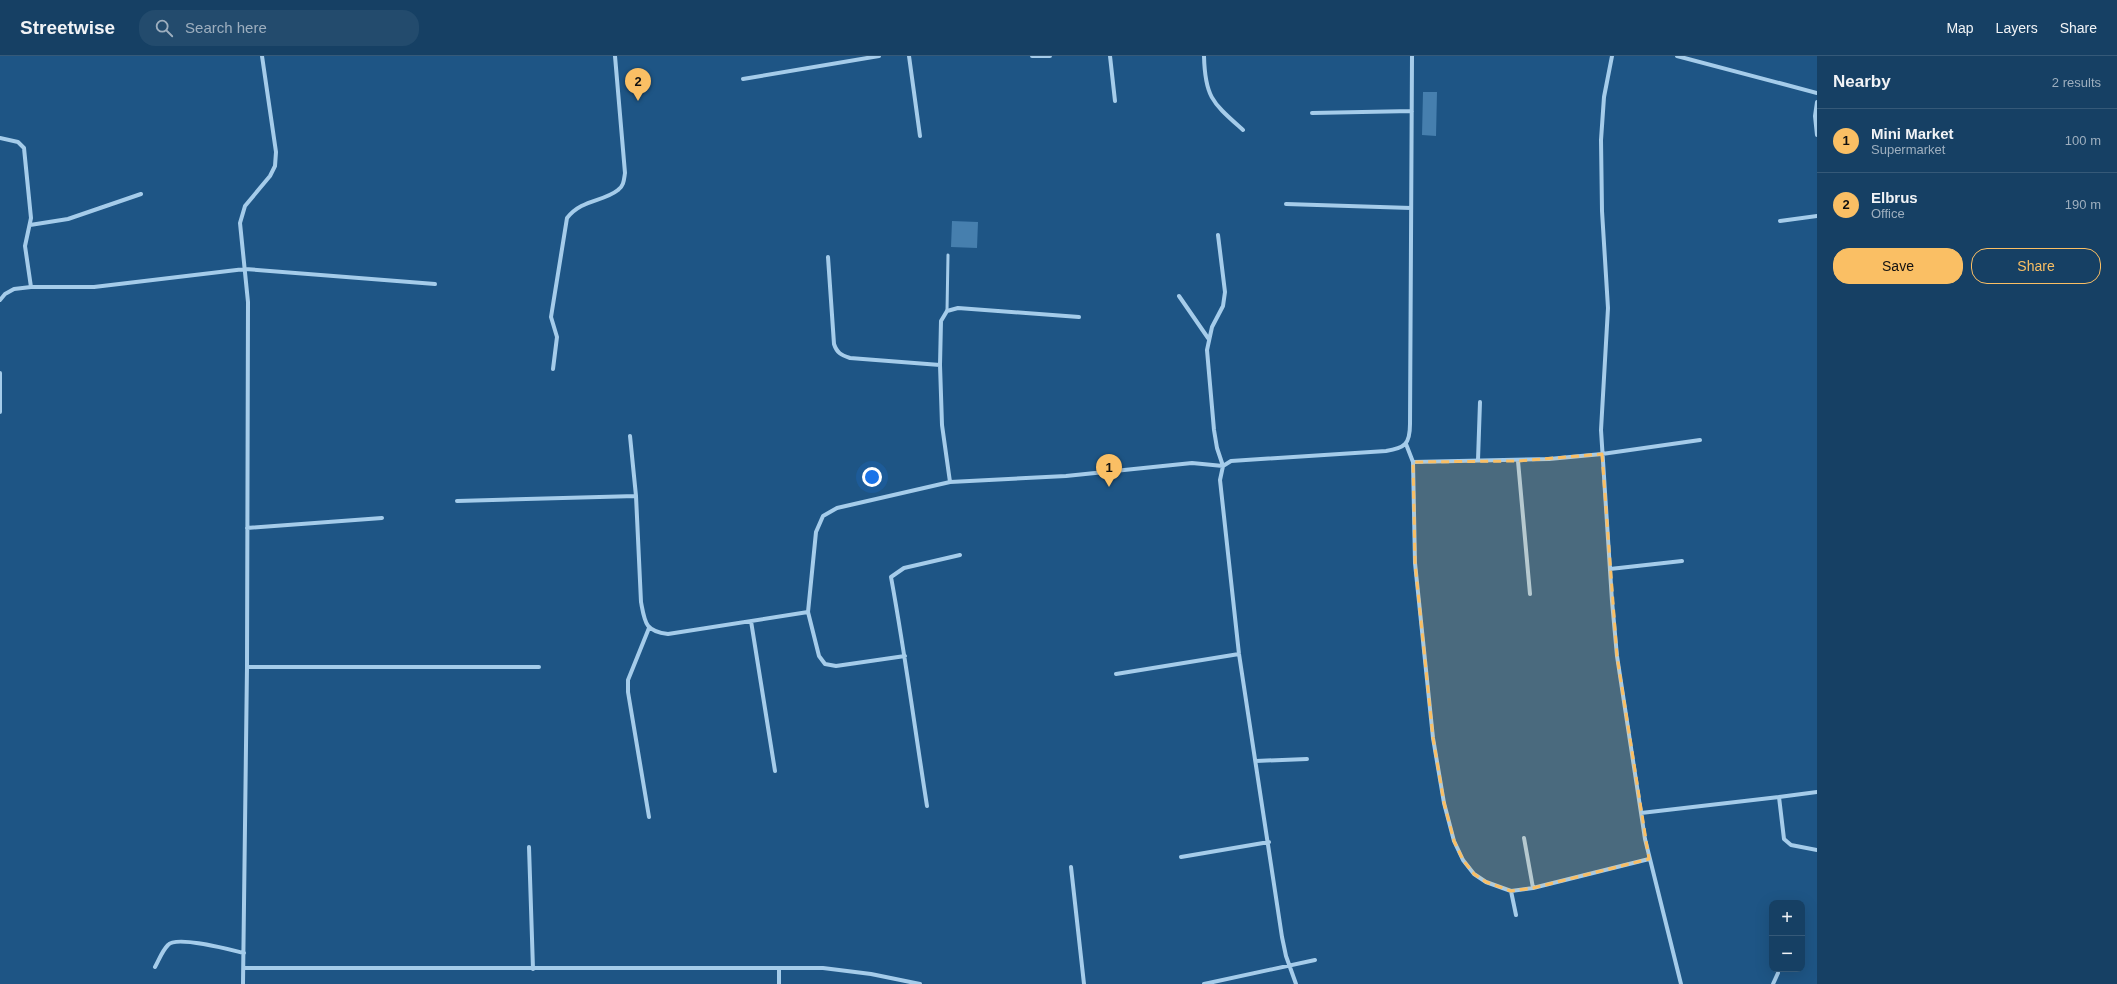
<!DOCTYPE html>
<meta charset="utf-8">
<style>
:root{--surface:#164064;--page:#234b6d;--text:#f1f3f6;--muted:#9eafbf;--line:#355978;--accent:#fabf64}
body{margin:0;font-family:Arial,sans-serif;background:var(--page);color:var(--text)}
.controls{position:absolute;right:12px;bottom:12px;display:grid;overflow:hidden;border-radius:8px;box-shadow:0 4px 16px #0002}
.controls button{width:36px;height:36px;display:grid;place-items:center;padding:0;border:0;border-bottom:1px solid var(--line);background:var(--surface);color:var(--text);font:20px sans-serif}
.you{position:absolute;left:872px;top:421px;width:14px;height:14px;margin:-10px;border:3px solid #fff;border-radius:50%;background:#1a73e8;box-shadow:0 0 0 6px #1a73e833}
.badge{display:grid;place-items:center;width:26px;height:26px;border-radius:50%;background:var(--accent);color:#111;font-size:13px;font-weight:700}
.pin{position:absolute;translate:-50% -33px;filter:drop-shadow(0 1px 2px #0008)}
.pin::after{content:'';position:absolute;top:21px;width:14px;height:12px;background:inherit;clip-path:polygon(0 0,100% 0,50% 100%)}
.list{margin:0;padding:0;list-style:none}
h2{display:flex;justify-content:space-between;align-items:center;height:52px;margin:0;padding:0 16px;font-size:17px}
h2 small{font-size:13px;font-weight:400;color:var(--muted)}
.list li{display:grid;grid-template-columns:26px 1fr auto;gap:12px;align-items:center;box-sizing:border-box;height:64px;padding:0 16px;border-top:1px solid var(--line)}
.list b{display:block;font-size:15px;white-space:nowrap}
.list p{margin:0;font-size:13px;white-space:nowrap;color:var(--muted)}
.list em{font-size:13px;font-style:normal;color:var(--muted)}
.actions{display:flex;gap:8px;padding:12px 16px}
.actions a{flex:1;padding:9px 0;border:1px solid var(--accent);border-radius:16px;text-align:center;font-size:14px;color:var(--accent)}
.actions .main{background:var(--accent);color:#111}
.icon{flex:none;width:22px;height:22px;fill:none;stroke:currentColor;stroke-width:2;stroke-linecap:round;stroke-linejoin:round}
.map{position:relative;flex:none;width:1817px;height:928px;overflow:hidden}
header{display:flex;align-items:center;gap:24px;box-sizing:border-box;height:56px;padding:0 20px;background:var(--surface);border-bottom:1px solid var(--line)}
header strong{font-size:19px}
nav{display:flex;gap:22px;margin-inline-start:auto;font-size:14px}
.search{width:280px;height:36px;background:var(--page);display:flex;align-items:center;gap:10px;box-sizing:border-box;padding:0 14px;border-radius:16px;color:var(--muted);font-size:15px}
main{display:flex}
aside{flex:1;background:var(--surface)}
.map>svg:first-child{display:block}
.building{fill:#467fae}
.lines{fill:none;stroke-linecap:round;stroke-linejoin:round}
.lane{stroke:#a5ccea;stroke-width:3}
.street{stroke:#a5ccea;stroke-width:4}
.marked{fill:#fabf64;fill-opacity:0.2;stroke:#fabf64;stroke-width:3;stroke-dasharray:8 5;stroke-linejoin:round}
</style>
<header>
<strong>Streetwise</strong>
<div class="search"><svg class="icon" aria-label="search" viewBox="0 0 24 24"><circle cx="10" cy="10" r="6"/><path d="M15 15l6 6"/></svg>Search here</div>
<nav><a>Map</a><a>Layers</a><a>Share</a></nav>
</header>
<main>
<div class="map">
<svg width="1817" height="928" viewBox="0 0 1817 928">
<rect width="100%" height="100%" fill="#1e5585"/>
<path class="building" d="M1423,36h14l-1,44 -14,-1z
M952,165l26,1 -1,26 -26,-1z"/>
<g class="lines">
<path class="lane" d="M947,255l1,-56"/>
<path class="street" d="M909,0l11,80
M1032,0h18
M1110,0l5,45
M1204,0c1,42 9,47 39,74
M1612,0l-8,41 -3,43 1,71 6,97 -7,122 11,171 5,55 28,183 36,145
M1677,0l140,37
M743,23l136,-23
M1817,46l-2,14 2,19
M1312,57l100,-2
M0,82l18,4 6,6 7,70 -6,28 6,41
M1286,148l125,4
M1780,165l37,-5
M30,169l38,-6 73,-25
M828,201l6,87c3,9 7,11 16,14l90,7 2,60 8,57
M1179,240l29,42
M0,244l5,-6 9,-5 17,-2h63l151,-18 190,15
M940,309l1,-44 6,-10 11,-3 121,9
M553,313l4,-32 -6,-20 16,-99c15,-19 36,-16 51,-28 6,-4 6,-11 7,-17l-10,-117
M0,317v39
M630,380l6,60 5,106c4,21 4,29 27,32l140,-22 8,-80 7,-16 14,-8 113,-26 116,-6 126,-13 31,3 -6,-18 -3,-18 -7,-80 5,-23 11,-21 2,-14 -7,-57
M1406,388l7,18 2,101 18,175 11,65 10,38 9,19 11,14 12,8 25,9 22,-3 116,-29
M1478,404l2,-58
M1518,405l12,133
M1413,406l136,-3 53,-5 98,-14
M457,445l179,-5
M247,472l135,-10
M1610,513l72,-8
M808,556l11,44 6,8 11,2 69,-10
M751,565l24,150
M247,611h292
M1116,618l123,-20
M1256,705l51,-2
M1779,741l38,-5
M927,750c-12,-76 -22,-153 -36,-229l13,-9 56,-13
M1641,757l138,-16 5,42 7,6 26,5
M649,761l-21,-125v-12l21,-52
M1524,782l9,50
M529,791l4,122
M1181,801l88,-15
M1071,811l13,117
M1511,835l5,24
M155,911c4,-7 7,-16 13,-22 8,-10 63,5 76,8
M244,912h579l48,6 49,10
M243,928l4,-317 1,-365 -8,-79 5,-17 25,-30 5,-10 1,-14 -14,-96
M779,928v-16
M1204,928l111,-24
M1296,928l-10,-28 -4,-19 -43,-283 -19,-174 3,-14 8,-5 155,-10c19,-3 24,-7 24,-27l2,-368
M1773,928l5,-11"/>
</g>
<path class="marked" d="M1602,398l15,202 32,203 -116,29 -22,3 -25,-9 -12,-8 -11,-14 -9,-19 -10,-38 -11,-65 -18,-175 -2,-101 105,-1z"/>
</svg>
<div class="controls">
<button>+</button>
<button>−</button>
</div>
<div class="you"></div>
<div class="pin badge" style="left:1109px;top:431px">1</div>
<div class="pin badge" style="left:638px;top:45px">2</div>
</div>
<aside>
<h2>Nearby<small>2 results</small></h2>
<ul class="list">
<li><span class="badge">1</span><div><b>Mini Market</b><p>Supermarket</p></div><em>100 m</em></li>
<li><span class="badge">2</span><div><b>Elbrus</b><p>Office</p></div><em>190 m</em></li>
</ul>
<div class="actions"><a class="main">Save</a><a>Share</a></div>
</aside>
</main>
